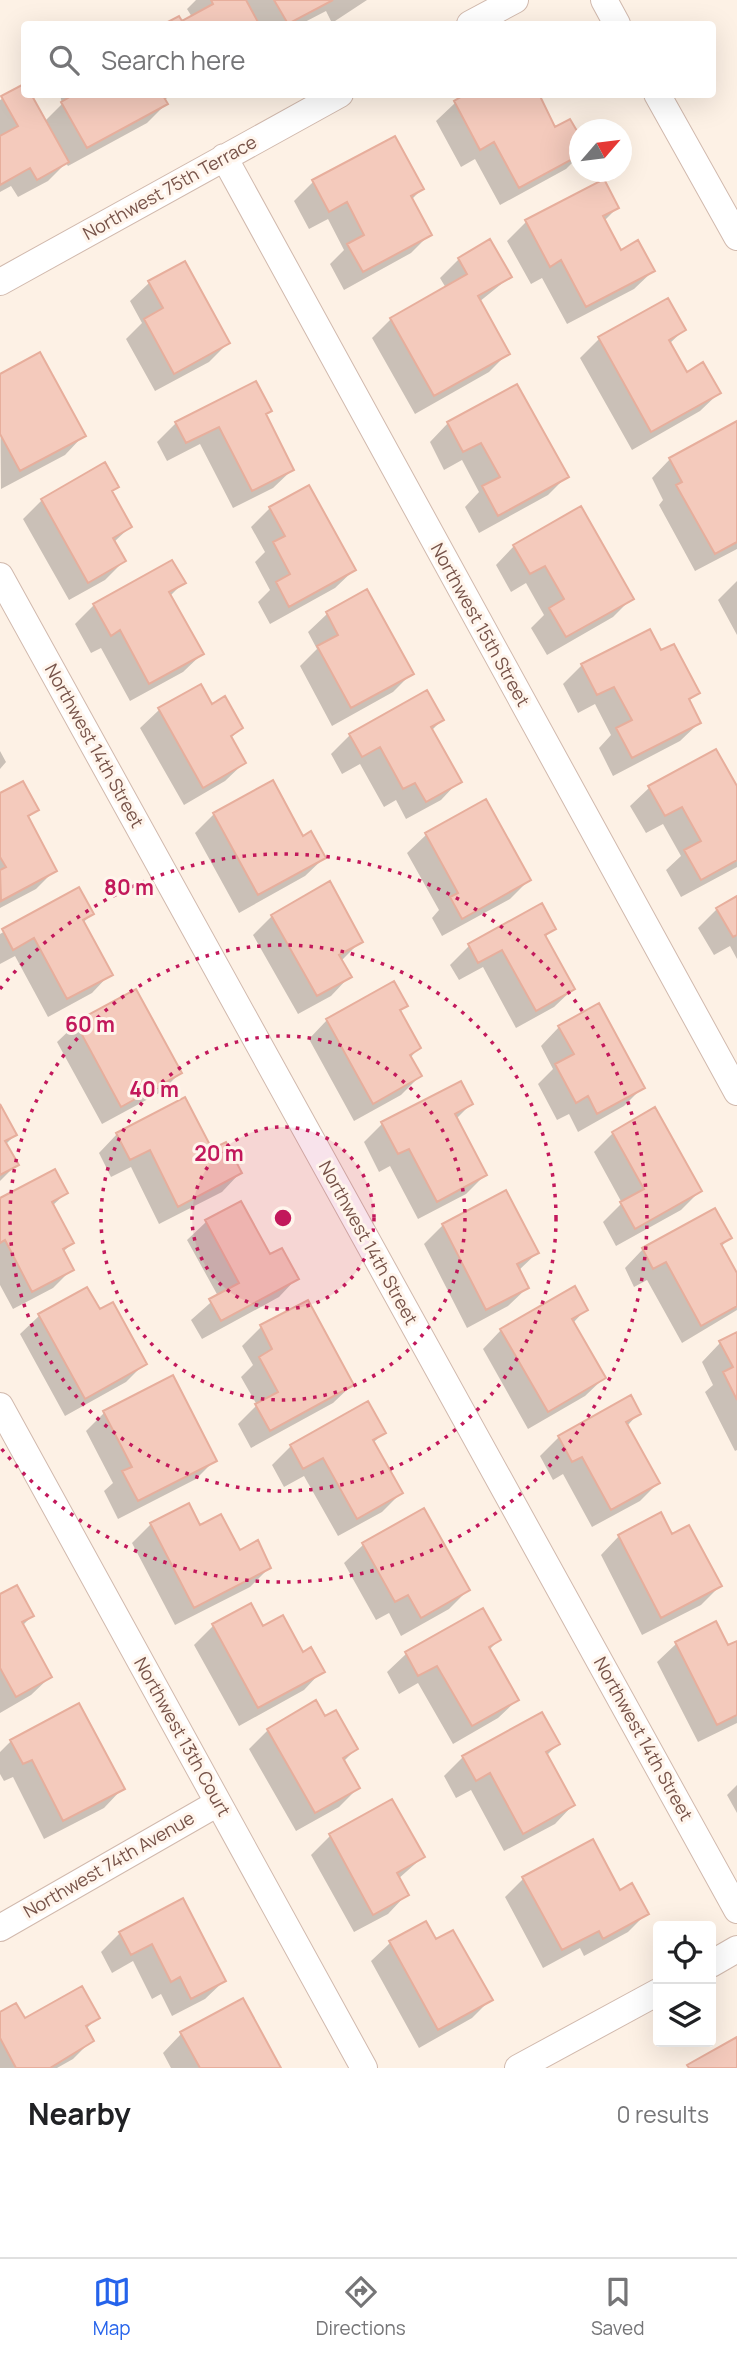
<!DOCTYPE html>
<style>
:root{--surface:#fff;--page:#f2f2f2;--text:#202124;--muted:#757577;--line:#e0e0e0;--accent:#2563eb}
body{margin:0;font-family:Manrope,sans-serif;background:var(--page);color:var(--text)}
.controls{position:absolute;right:21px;bottom:21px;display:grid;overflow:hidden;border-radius:7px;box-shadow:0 7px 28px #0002}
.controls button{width:63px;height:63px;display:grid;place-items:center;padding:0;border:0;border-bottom:2px solid var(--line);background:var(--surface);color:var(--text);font:35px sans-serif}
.compass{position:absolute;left:569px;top:119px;width:63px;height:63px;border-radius:50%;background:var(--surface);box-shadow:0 7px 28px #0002;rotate:62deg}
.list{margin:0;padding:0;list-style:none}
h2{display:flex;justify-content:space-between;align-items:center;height:91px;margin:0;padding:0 28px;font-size:30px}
h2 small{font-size:23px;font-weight:400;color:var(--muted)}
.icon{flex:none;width:38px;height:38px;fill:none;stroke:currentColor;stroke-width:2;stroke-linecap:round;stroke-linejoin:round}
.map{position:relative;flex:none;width:737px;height:2068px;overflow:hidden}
.search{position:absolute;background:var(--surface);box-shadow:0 7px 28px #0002;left:21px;right:21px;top:21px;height:77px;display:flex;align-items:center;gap:18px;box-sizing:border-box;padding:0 24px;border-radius:7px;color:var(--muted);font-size:26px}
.sheet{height:189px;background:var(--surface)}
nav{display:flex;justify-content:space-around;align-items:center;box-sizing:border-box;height:98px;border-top:2px solid var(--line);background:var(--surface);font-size:19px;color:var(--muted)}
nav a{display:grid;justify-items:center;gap:4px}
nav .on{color:var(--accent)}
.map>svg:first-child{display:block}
.shadow{fill:#0003}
.building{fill:#f4cabc;stroke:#e7ae9c;stroke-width:2}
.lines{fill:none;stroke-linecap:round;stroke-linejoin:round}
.minor-casing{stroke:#d1b9ad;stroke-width:28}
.minor{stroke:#fff;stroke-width:26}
.ring{fill:none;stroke:#c2185b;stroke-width:3.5;stroke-dasharray:3.5 7}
.labels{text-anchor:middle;stroke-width:6;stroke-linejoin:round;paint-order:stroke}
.street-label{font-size:18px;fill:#775349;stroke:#fff5ec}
.centre{fill:#c2185b;stroke:#fff5ec;stroke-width:3.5}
.ring-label{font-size:21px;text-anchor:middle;font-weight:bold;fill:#c2185b;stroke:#fff5ec;stroke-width:6;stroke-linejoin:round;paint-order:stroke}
</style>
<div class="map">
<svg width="737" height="2068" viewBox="0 0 737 2068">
<rect width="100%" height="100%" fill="#fdf1e5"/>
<path class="shadow" d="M196,0h171l-35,23 -6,-12 -25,13h-133l10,-5 3,5 11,-7 -5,-8z
M24,86v8l20,28 18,-18 -2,-10h114l-10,6 2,4 -19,19 -79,43 -2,-3 -18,18 -30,16 -7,-11 -11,6v-92z
M470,94h72l-4,5 17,30 25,11v15l-14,14 -66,36 -25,-46 -14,8 -25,-46 19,-18z
M394,138l28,51 -11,11 19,34 -19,19 -67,37 -14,-26 14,-14 -16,-31 -19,10 -15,-28 19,-19z
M617,208l-13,13 16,31 33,19 -19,18 -67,35 -25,-46 -11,6 -24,-43 19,-19z
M459,259l51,18 -31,25 29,51 -19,19 -74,42 -43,-76 19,-19 55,-31 -6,-10z
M149,283l79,60 -19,19 -54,29 -29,-52 16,-16 -12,-22z
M667,301l17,29 -15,14 17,30 33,19 -19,18 -68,39 -52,-92 19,-19z
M0,376l83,60 -18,19 -64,34z
M269,411l-4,5 27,54 -19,18 -40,20 -33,-64 -33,17 -10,-19 19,-19z
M448,423l118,54 -18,18 -69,38 -14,-26 14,-15 -17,-32 -18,10 -14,-28z
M737,424v125l-42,22 -36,-66 4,-5 -11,-22 18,-19z
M117,486l-6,7 19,34 -16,15 10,19 -19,19 -36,20 -46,-81 19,-19z
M270,508l84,62 -19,18 -65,36 -12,-22 12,-12 -15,-28 10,-10 -14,-25z
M514,546l118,52 -19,19 -66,38 -16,-27 13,-13 -18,-32 -15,9 -15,-27z
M172,562l11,21 -13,13 32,58 -19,18 -53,29 -29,-53 -10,5 -16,-29 19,-19z
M737,581v54l-19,-35z
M327,614l85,59 -19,19 -61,34 -32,-60 17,-17 -9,-17z
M649,631l11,21 37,41 -9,9 11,21 -19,18 -67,35 -14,-28 12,-13 -16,-31 -17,9 -15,-29 19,-19z
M201,687l11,19 29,22 -11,11 14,24 -19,18 -41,24 -44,-77 19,-18z
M442,720l-11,11 28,50 -18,19 -35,19 -10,-19 -12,7 -24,-43 -18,10 -11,-20 19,-19z
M0,751l6,11 -6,7z
M649,788l88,2v77l-56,30 -15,-27 15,-14 -18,-32 -17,9 -16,-27z
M0,795l37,14 -10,10 28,51 -19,19 -36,19z
M214,814l88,24 22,20 -19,18 -66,37 -44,-80z
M426,835l103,45 -19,19 -68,37 -10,-18 7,-8 -32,-57z
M78,890l13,24 -8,9 27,51 -18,19 -44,24 -33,-61 -15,8v-30z
M737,898v61l-7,-13 -16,9 -16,-27 19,-19z
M542,906l12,22 -10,10 29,51 -19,18 -38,21 -33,-61 -24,13 -9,-15 19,-19z
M272,916l89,25 -20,20 8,16 -18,19 -33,18 -45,-79z
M135,991l45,82 -19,19 -59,32 -45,-82 19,-18z
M406,1006l-6,6 19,36 -9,10 10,18 -19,19 -47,26 -45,-82 18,-19z
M559,1027l84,60 -19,19 -46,26 -9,-18 -12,6 -19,-36 15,-15 -12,-23z
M471,1104l-15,15 29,56 -19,19 -48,25 -28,-53 -11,6 -15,-30 18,-18z
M0,1107l15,28 -10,10 12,19 -17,17z
M613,1133l87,58 -19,19 -65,36 -13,-24 19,-19 -28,-51z
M117,1134l94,18 29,21 -18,19 -63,32 -28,-57 -20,10 -12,-24z
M506,1192l31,61 -19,18 9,17 -19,18 -41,22 -43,-84 19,-19z
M66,1193l-14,13 20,37 -9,9 9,17 -19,19 -40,21 -13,-24v-85z
M206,1222l63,35 28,21 -18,19 -77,42 -11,-19 27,-24 -31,-56z
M729,1238l-8,9 16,30v33l-55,33 -35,-63 -13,7 -9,-19 18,-19z
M87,1289l12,22 46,52 -19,19 -61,34 -45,-82 19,-18z
M307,1302l45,83 -19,18 -82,45 -13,-24 19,-19 -16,-28 12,-12 -11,-19 19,-19z
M586,1309l-13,14 31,55 -19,18 -57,33 -45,-80 18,-19z
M737,1334v116l-2,1 -30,-59 8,-7 -11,-23 18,-19z
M104,1413l110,48 -18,18 -78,40 -14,-28 9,-8 -27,-52z
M639,1413l-12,13 31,57 -18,18 -48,26 -29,-53 -10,6 -13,-24 19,-19z
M383,1433l-10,10 28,50 -19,19 -44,24 -34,-60 -20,11 -12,-22 19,-19z
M151,1524l48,3 70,41 -19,19 -75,38 -43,-82z
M619,1536h52l49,50 -19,19 -59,30 -41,-80z
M363,1545l105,45 -19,19 -48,27 -12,-23 -13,7 -32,-57z
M0,1596l32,20 -10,10 28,51 -19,18 -31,18z
M213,1626l89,28 20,17 -18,19 -65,36 -45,-81z
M499,1640l-10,10 28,50 -19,18 -45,26 -35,-61 -19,11 -12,-22 19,-18z
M737,1643v80l-39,19 -41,-80 19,-18 52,4z
M325,1719l31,30 -13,13 15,26 -19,19 -43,24 -47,-82 19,-19z
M11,1741l111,48 -18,19 -60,31 -31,-62 -9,4 -4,-7v-22z
M558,1744l-12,12 27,49 -18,19 -51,27 -33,-61 -15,8 -12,-22 19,-19z
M737,1785v28l-10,-18z
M392,1802l31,55 -25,22 8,16 -18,19 -34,18 -43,-77 19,-19z
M523,1879l97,13 26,22 -18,18 -44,24 -4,-8 -37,20 -38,-71z
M182,1901l42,80 -19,18 -33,17 -11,-22 -9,5 -19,-38 -21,12 -11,-21 19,-19z
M425,1923l10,19 56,57 -19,19 -53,30 -48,-87 19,-18z
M0,2014l24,6 73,-2 -11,11 6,11 -19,19 -16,9h-57z
M181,2034l98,34h-108l-8,-15z"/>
<path class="building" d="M211,0h35l13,24h-95l15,-8 3,5 31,-17z
M274,0h59l-45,24z
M24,84v10h7l38,68 -32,18 -7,-12 -30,17v-49l18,-10 -17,-30z
M75,94h87l6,10 -81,44 -26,-46z
M466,94h73l16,33 15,-8 10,17v19l-61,33 -25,-46 -14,8 -26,-49z
M395,136l29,53 -13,7 21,39 -69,37 -16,-28 17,-9 -17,-33 -18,10 -17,-32z
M604,179l15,29 -16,8 18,34 17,-10 17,31 -69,36 -25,-47 -11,7 -25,-47z
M490,239l22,38 -34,19 32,58 -76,42 -44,-78 77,-44 -9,-16z
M185,261l45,82 -56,31 -30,-55 19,-11 -15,-27z
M668,298l18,32 -17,10 18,32 16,-10 18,31 -70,39 -53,-95z
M40,352l46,84 -66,35 -20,-37v-60z
M256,381l16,30 -6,3 28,56 -42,21 -33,-64 -33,16 -11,-21z
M517,384l52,93 -71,39 -16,-30 18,-9 -19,-34 -18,9 -16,-30z
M737,421v121l-22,12 -39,-69 6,-3 -13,-24z
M105,462l14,25 -7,4 20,36 -19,11 13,23 -38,22 -47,-84z
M309,485l47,85 -67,37 -13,-25 14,-8 -17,-32 12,-6 -16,-29z
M581,506l53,93 -68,38 -17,-29 15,-9 -19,-33 -15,8 -17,-29z
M172,560l14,23 -17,9 35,62 -55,30 -29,-54 -9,6 -18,-32z
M367,589l47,85 -63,34 -34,-62 21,-11 -12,-23z
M650,629l11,21 13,-6 26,49 -11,6 12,24 -69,35 -16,-30 16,-8 -18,-33 -17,8 -16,-31z
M201,684l11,20 13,-8 18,32 -12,8 15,27 -43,25 -45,-80z
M427,690l17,30 -13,7 31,55 -36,20 -11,-19 -12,6 -23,-42 -18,10 -13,-23z
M716,749l21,37v74l-36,20 -17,-30 17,-9 -19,-34 -17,9 -17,-30z
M273,780l30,56 8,-5 15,27 -68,37 -45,-82z
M23,781l16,29 -11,6 29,55 -56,30 -1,-31 6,-3 -6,-10v-64z
M486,799l45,81 -69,39 -12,-22 8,-4 -33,-60z
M330,881l33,61 -24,13 13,22 -35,19 -46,-81z
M79,887l15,27 -11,6 30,55 -46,24 -33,-61 -21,12 -11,-21z
M737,896v39l-4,2 -17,-29z
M542,903l14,26 -11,6 30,54 -39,22 -34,-61 -24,13 -10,-19z
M394,981l14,25 -8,4 21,38 -11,7 12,21 -49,28 -47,-85z
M136,989l46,84 -61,34 -46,-85z
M599,1003l46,85 -48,26 -9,-18 -12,7 -21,-39 19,-10 -16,-28z
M461,1081l12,23 -18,10 32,61 -50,27 -28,-53 -11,5 -17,-32z
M185,1097l27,52 14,-7 16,31 -64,34 -28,-57 -20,10 -14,-27z
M0,1104l17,31 -12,6 14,24 -19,10z
M655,1107l47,84 -67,38 -15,-27 24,-13 -32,-57z
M55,1169l13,24 -16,9 22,41 -11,6 11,21 -42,22 -27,-52 -5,3v-45z
M506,1190l33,63 -22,11 12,24 -43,22 -44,-86z
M241,1201l29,53 12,-6 17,31 -78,42 -12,-22 30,-16 -34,-63z
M715,1208l17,30 -11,6 16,29v33l-36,20 -35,-64 -13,7 -11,-21z
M575,1286l13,24 -16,9 34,59 -58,34 -48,-83z
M87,1287l13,22 13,-7 34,62 -62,35 -47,-85z
M308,1300l46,85 -84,46 -15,-27 23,-12 -19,-35 13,-8 -12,-24z
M737,1332v68l-14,-28 10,-5 -14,-26z
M173,1375l44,86 -79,40 -16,-30 10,-4 -29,-56z
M631,1395l10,19 -15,8 34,61 -49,27 -29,-53 -10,5 -14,-26z
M368,1401l18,32 -13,7 30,53 -46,26 -34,-61 -20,11 -13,-24z
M189,1503l11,22 21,-11 19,36 18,-10 13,28 -77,40 -44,-85z
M424,1508l46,82 -49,28 -13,-23 -13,7 -33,-59z
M661,1512l11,22 17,-9 33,61 -61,32 -43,-83z
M17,1585l17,31 -12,6 30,55 -36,20 -16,-29v-74z
M251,1603l12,23 20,-11 20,37 8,-5 14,25 -67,36 -46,-84z
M483,1608l18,32 -12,7 30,53 -47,26 -35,-60 -19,10 -13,-24z
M716,1621l12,24 9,-4v74l-20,10 -42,-83z
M316,1700l9,16 11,-6 22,39 -15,9 17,30 -45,25 -48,-84z
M79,1703l46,86 -62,32 -31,-61 -9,4 -13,-24z
M542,1712l18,32 -14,8 29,53 -52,29 -33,-61 -14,8 -14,-25z
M392,1799l33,58 -28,16 12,22 -36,20 -44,-81z
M593,1839l27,51 12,-7 17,31 -46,25 -4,-8 -37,19 -40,-73z
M183,1898l43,83 -35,18 -11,-22 -9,5 -19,-38 -21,11 -12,-23z
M426,1921l10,18 17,-9 40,70 -55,30 -49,-89z
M82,1986l18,32 -14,8 8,15 -44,27h-34l-16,-30v-26l16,-9 9,15z
M243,1998l38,70h-81l-20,-36z
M737,2037v31h-48l-2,-3z"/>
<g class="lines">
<g class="minor-casing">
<path id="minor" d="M604,0l13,24
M470,24l45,-24
M657,94l80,143
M224,157l513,935
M0,282l340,-188
M0,576l737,1334
M0,1406l364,662
M0,1928l218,-125
M711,1964l26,-15
M518,2068l140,-76"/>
</g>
<use href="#minor" class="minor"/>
</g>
<circle cx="283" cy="1218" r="91" fill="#c2185b" fill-opacity=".12"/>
<g class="ring">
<circle cx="283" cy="1218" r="91"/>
<circle cx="283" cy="1218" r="182"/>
<circle cx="283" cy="1218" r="273"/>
<path d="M0 989A364 364 0 1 1 0 1447"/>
</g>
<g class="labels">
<g class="street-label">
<text transform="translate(170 188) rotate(-29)" y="6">Northwest 75th Terrace</text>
<text transform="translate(480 625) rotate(61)" y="6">Northwest 15th Street</text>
<text transform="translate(94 746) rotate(61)" y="6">Northwest 14th Street</text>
<text transform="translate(368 1243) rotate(61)" y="6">Northwest 14th Street</text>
<text transform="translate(182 1737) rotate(61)" y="6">Northwest 13th Court</text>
<text transform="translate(643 1739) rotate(61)" y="6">Northwest 14th Street</text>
<text transform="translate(109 1865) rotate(-30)" y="6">Northwest 74th Avenue</text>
</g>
</g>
<circle cx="283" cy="1218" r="10" class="centre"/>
<g class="ring-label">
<text x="129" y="895">80 m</text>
<text x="90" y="1032">60 m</text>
<text x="154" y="1097">40 m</text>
<text x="219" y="1161">20 m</text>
</g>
</svg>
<div class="controls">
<button><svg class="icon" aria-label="locate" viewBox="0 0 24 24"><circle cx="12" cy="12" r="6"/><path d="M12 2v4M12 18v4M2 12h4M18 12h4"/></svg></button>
<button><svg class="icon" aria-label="layers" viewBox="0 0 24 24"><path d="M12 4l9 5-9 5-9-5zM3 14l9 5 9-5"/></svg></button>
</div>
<svg class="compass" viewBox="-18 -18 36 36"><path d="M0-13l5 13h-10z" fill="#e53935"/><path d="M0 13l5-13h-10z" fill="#757577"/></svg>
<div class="search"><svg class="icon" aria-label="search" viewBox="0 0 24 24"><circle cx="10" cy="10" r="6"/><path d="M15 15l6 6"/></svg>Search here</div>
</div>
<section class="sheet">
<h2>Nearby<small>0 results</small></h2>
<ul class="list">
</ul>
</section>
<nav>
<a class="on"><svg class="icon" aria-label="map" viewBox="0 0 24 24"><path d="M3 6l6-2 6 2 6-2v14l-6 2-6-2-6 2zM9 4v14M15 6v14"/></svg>Map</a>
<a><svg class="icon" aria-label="directions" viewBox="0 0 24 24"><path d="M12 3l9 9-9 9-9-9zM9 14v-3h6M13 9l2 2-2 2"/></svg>Directions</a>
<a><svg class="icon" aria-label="saved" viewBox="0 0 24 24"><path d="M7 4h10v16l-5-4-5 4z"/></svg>Saved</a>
</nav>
